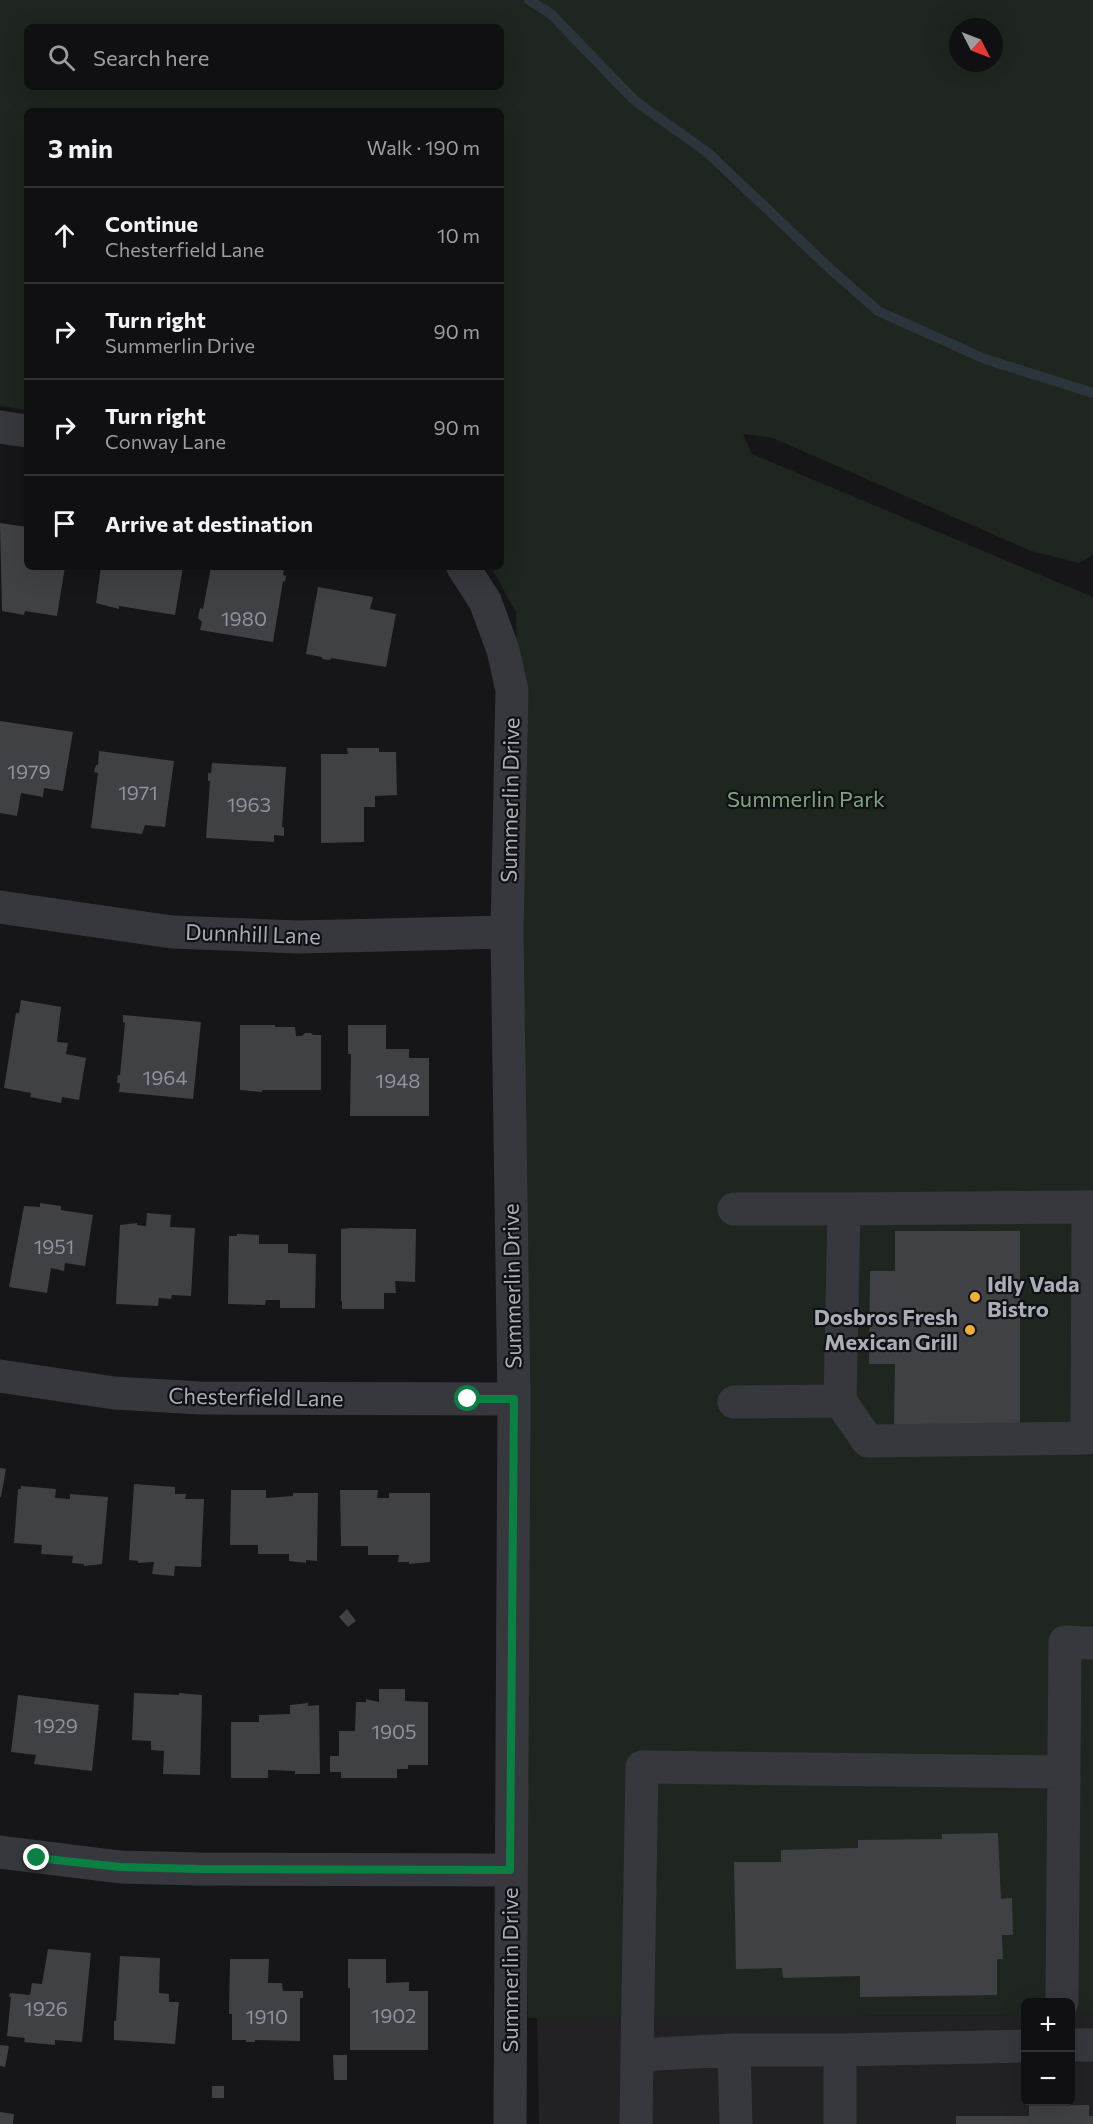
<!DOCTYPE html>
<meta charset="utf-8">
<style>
:root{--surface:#101012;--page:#1e1e20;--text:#f1f3f6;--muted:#9c9d9f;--line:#303032}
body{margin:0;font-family:Commissioner,sans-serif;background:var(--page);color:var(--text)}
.controls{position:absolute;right:18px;bottom:18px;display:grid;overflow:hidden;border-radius:9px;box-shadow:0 6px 24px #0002}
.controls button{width:54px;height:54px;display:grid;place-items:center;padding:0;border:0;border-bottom:2px solid var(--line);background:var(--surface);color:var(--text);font:30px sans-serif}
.compass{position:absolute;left:949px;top:18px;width:54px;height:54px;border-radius:50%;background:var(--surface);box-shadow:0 6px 24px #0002;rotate:132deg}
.stop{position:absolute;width:18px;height:18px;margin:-14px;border:4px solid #0b8043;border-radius:50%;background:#fff}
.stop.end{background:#0b8043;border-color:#fff;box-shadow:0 2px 6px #0008}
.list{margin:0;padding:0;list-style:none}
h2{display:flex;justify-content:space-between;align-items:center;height:78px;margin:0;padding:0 24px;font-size:26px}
h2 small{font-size:20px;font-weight:400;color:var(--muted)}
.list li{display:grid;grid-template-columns:39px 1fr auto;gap:18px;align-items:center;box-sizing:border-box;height:96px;padding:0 24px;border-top:2px solid var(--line)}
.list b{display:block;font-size:22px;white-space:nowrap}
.list p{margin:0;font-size:20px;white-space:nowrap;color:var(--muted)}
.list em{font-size:20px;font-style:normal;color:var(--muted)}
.icon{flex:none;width:33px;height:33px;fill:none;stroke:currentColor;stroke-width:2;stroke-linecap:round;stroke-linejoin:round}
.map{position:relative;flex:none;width:1093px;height:2124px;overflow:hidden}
.search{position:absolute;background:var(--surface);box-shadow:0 6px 24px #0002;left:24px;top:24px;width:480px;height:66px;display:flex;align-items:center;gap:15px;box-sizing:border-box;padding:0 21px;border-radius:9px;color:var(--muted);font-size:22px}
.panel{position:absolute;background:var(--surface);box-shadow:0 6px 24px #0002;left:24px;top:108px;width:480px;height:462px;border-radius:9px}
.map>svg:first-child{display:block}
.built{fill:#222225}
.green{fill:#1e261f;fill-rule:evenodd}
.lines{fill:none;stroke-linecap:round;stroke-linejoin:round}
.stream{stroke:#2c353c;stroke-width:10}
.building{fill:#404145}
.minor{stroke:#37383d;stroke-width:33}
.route{stroke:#0b8043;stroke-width:8}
.poi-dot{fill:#f2b134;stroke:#111113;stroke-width:2}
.labels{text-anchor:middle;stroke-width:4.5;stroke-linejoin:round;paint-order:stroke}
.number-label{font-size:20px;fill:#8e929b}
.park-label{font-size:22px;fill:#7fa381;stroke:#111113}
.street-label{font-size:22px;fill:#a8adb8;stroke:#111113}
.poi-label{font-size:22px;font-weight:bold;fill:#a8adb8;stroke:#111113;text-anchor:start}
</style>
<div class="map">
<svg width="1093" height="2124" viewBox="0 0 1093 2124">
<rect width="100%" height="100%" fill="#161618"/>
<path class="built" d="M1071,2014h22v110h-554l-2,-107 488,-2 1,87h44z"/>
<path class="green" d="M0,0h1093v555l-14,8 -48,-12 -258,-113 -30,-4 9,20 341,143v1417h-22l-1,-12h-44l-1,13 -497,3 -12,-1406 -25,-45h10v-456h-474v299l-27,-4zM27,27h474v60h-474zM958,27h36v36h-36z"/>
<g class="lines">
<path class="stream" d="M529,0l22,14 84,87 72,51 119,113 52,46 107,48 108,34"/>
</g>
<path class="building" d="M0,523l27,4v40h38l-8,49 -32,-5 -1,4 -22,-4z
M101,567h82l-8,48 -56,-9v3l-23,-6z
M211,567h73l-1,8 3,1 -1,6 -2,-1 -10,61 -73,-12 2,-8 -4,-4 2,-10 3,1z
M318,587l55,10 -3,12 26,5 -10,53 -55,-9 -1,2 -8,-1v-2l-16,-3z
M0,721l73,11 -10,59 -19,-3 -1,9 -22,-4 -4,23 -17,-3z
M347,748h32v4h17l1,43 -22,1v11h-11v35l-43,1v-89h27z
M99,751l75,10 -9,66 -20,-2 -3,9 -51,-6 7,-55 -4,-1 2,-7h2z
M212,763l74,4 -4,60h2v9l-10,-1v7l-68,-4 4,-57h-2v-8h3z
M21,1000l40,7 -4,35 11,1 -2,11 20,4 -7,42 -17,-3 -1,6 -31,-6 1,-4 -27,-5 12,-75h3z
M123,1015l78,7 -8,77 -74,-7 1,-9h-3l1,-8h2l5,-52 -2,-1z
M240,1025h35v2h20l1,9h6l3,-3h6l2,2h8v55h-59v2l-22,-2z
M348,1025h38v24h23v9h20v58h-79l1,-62h-3z
M40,1203l21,3v4l32,5 -8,51 -20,-3 -1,8 -13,-3 -4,25 -38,-6 15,-81 16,1z
M147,1213l24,2 -1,12 25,1 -4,68 -19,-1 -1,4 -12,-1 -1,8 -42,-2 4,-79 17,-2v2l9,1z
M352,1228l64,1 -1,53 -20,-1 1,12h-12v16h-42v-8h-1v-72z
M895,1231h125v199h-126l1,-66h-26l1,-93h25z
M237,1234l22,1v9h29v9l28,1 -1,54h-35v-8h-14l-1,5 -37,-1 1,-68h8z
M0,1468l6,1 -5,28h-1z
M134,1484l41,3v7h11l-1,5h19l-3,68 -26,-1 -1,10 -22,-2 2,-12 -16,1v-2l-9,-1z
M21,1486l35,3 -1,9 15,1v-5l38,3 -6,67 -18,2v-2l-12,-1 1,-7 -32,-2 1,-9 -28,-2 4,-54h3z
M231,1490h35v8l27,-2v-3h25l-1,68 -11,-1v3l-17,-2v-7h-31v-9h-28z
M340,1490h38l-1,8h12v-5h41v69l-21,2v-2h-11l1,-7h-31v-9h-27z
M347,1609l9,12 -8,6 -9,-10z
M379,1689h26v12l23,1v63h-20v4h-11v9h-56v-6h-11v-16h9v-25h16l1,-29h10v-3l13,3z
M134,1693l45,2v-2l23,2 -2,80 -37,-1 1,-23 -13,-1v-9l-19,-1z
M18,1695l81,10 -7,66 -58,-7 2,-9 -25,-3z
M308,1703v3l11,-1 1,69h-25v-3l-27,-1v8h-37v-56h28v-7l31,-1v-9z
M998,1833l3,66 11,-1 1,37h-11l1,24h-6v36l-137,2v-21l-77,2 -1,-10 -46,1 -2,-107h47v-12l77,-2v-8l84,-1v-5z
M48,1949l43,4 -9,89 -27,-2v5l-31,-3 1,-4 -18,-2 4,-39h-2l1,-4 20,2 2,-12 10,1z
M120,1956l40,2 -1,35 10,1v8h10l-4,42 -61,-4v-19h2z
M230,1959h39l-1,24h14l1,8h20v7h-3v43l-45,-1v2h-9v-2h-14v-26h-3z
M348,1959h38v24l23,-1v9h19v59h-78v-62h-2z
M0,2045l9,1 -4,21 -5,-1z
M333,2055h14v25h-13z
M212,2086h12v12h-12z
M1089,2105v11h4v8h-137v-8h73v-10z
M0,2112l14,2 -1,10h-13z"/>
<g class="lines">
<path class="minor" d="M0,427l27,4
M463,567l22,34 18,49 9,40 -5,242 7,467 -4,725
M0,907l172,25 125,5 210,-5
M734,1209h110
M0,1376l114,17 86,5 314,1
M840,1401l28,40 219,-3 1,-231
M734,1402l106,-1 4,-192 249,-2
M0,1852l120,15 78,2 312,1
M1062,2002l3,-360 28,1
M1070,2045h23
M734,2050l2,74
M637,2055l5,-288 422,5
M636,2124l1,-69 97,-5h106
M840,2124v-74l186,-4"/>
</g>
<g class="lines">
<path class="route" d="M37,1858l83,9 78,2 312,1 4,-471h-46"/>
</g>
<g class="poi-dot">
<circle cx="975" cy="1297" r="6"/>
<circle cx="970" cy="1330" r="6"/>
</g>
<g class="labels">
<g class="number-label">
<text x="244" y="626">1980</text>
<text x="29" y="779">1979</text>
<text x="138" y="800">1971</text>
<text x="249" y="812">1963</text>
<text x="165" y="1085">1964</text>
<text x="398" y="1088">1948</text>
<text x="54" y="1254">1951</text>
<text x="56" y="1733">1929</text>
<text x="394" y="1739">1905</text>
<text x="46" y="2016">1926</text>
<text x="394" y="2023">1902</text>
<text x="267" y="2024">1910</text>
</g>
<g class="park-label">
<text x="806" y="807">Summerlin Park</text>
</g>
<g class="street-label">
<text transform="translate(510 800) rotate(-89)" y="8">Summerlin Drive</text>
<text transform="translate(253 934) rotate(2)" y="8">Dunnhill Lane</text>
<text transform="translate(512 1286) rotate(-91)" y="8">Summerlin Drive</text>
<text transform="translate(256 1397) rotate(1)" y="8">Chesterfield Lane</text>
<text transform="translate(510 1970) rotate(-90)" y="8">Summerlin Drive</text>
</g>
<g class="poi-label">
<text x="987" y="1292">Idly Vada<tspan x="987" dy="25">Bistro</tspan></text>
<text x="958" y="1325" text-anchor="end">Dosbros Fresh<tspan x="958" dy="25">Mexican Grill</tspan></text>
</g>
</g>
</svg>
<div class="controls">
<button>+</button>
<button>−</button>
</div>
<svg class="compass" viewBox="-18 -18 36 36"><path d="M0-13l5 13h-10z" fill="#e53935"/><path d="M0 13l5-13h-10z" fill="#9c9d9f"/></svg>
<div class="stop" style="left:468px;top:1399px"></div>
<div class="stop end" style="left:37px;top:1858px"></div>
<div class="search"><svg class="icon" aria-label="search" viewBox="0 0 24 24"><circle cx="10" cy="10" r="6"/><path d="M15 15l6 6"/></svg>Search here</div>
<section class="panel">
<h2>3 min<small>Walk · 190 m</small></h2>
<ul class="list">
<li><svg class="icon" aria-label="ahead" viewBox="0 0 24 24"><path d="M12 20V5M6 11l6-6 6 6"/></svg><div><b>Continue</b><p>Chesterfield Lane</p></div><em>10 m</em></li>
<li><svg class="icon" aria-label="right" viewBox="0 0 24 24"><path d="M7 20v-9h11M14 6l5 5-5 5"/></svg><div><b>Turn right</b><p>Summerlin Drive</p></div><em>90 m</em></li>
<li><svg class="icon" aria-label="right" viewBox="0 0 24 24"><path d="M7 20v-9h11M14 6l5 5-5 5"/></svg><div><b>Turn right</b><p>Conway Lane</p></div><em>90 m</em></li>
<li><svg class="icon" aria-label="arrive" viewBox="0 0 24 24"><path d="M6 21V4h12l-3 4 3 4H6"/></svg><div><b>Arrive at destination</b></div></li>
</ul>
</section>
</div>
